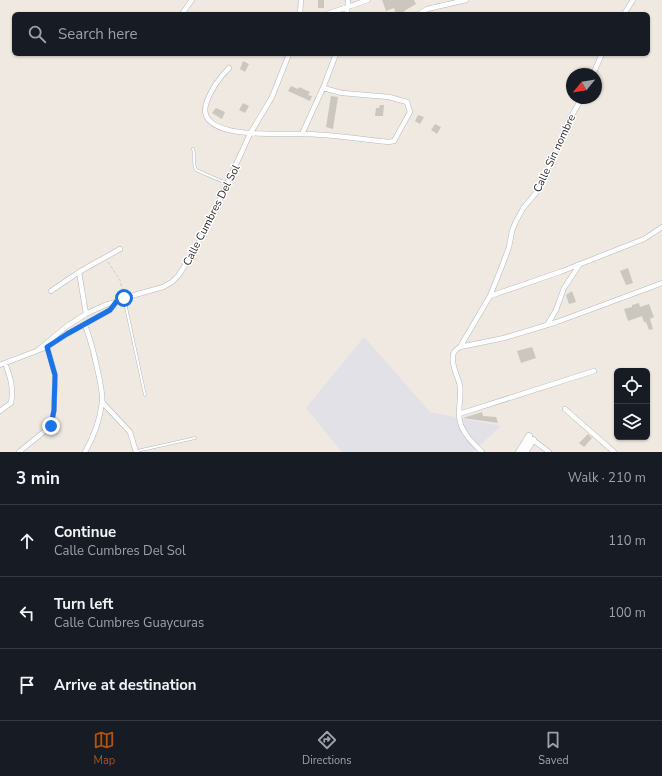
<!DOCTYPE html>
<meta charset="utf-8">
<style>
:root{--surface:#171b24;--page:#242831;--text:#f1f3f6;--muted:#9ea1a6;--line:#363941;--accent:#b45309}
body{margin:0;font-family:"Nunito Sans",sans-serif;background:var(--page);color:var(--text)}
.controls{position:absolute;right:12px;bottom:12px;display:grid;overflow:hidden;border-radius:6px;box-shadow:0 1px 3px #0004}
.controls button{width:36px;height:36px;display:grid;place-items:center;padding:0;border:0;border-bottom:1px solid var(--line);background:var(--surface);color:var(--text);font:20px sans-serif}
.compass{position:absolute;left:566px;top:68px;width:36px;height:36px;border-radius:50%;background:var(--surface);box-shadow:0 1px 3px #0004;rotate:240deg}
.stop{position:absolute;width:12px;height:12px;margin:-9px;border:3px solid #1a73e8;border-radius:50%;background:#fff}
.stop.end{background:#1a73e8;border-color:#fff;box-shadow:0 1px 4px #0008}
.list{margin:0;padding:0;list-style:none}
h2{display:flex;justify-content:space-between;align-items:center;height:52px;margin:0;padding:0 16px;font-size:17px}
h2 small{font-size:13px;font-weight:400;color:var(--muted)}
.list li{display:grid;grid-template-columns:26px 1fr auto;gap:12px;align-items:center;box-sizing:border-box;height:72px;padding:0 16px;border-top:1px solid var(--line)}
.list b{display:block;font-size:15px;white-space:nowrap}
.list p{margin:0;font-size:13px;white-space:nowrap;color:var(--muted)}
.list em{font-size:13px;font-style:normal;color:var(--muted)}
.icon{flex:none;width:22px;height:22px;fill:none;stroke:currentColor;stroke-width:2;stroke-linecap:round;stroke-linejoin:round}
.map{position:relative;flex:none;width:662px;height:452px;overflow:hidden}
.search{position:absolute;background:var(--surface);box-shadow:0 1px 3px #0004;left:12px;right:12px;top:12px;height:44px;display:flex;align-items:center;gap:10px;box-sizing:border-box;padding:0 14px;border-radius:6px;color:var(--muted);font-size:15px}
.sheet{height:268px;background:var(--surface)}
nav{display:flex;justify-content:space-around;align-items:center;box-sizing:border-box;height:56px;border-top:1px solid var(--line);background:var(--surface);font-size:11px;color:var(--muted)}
nav a{display:grid;justify-items:center;gap:2px}
nav .on{color:var(--accent)}
.map>svg:first-child{display:block}
.industrial{fill:#e3e1e8}
.building{fill:#cbc7bf}
.lines{fill:none;stroke-linecap:round;stroke-linejoin:round}
.lane-casing{stroke:#b4b7c1;stroke-width:3}
.street-casing{stroke:#b4b7c1;stroke-width:5.5}
.secondary-casing{stroke:#b4b7c1;stroke-width:7}
.path{stroke:#c9c9c9;stroke-width:1;stroke-dasharray:3 2;stroke-linecap:butt}
.lane{stroke:#fff;stroke-width:2}
.street{stroke:#fff;stroke-width:4.5}
.secondary{stroke:#fff;stroke-width:6}
.route{stroke:#1a73e8;stroke-width:5}
.labels{text-anchor:middle;stroke-width:3;stroke-linejoin:round;paint-order:stroke}
.street-label{font-size:11px;fill:#2e2e2e;stroke:#fff}
</style>
<div class="map">
<svg width="662" height="452" viewBox="0 0 662 452">
<rect width="100%" height="100%" fill="#efe9e1"/>
<path class="industrial" d="M364,337l66,75 71,14 -23,21 -4,5h-132l-36,-44z"/>
<path class="building" d="M318,0h6v8h-6z
M382,0h32l2,4 -12,7 1,2 -9,1 -2,-6 -8,3z
M243,61l6,3 -4,8 -5,-3z
M291,86l7,3 1,-2 11,5 -2,3 4,1 -2,5 -22,-10z
M331,96l7,1 -5,32 -7,-2z
M243,103l6,3 -4,7 -6,-3z
M380,105h4l-1,11h-8l1,-8h3z
M216,108l9,4 -3,7 -10,-6z
M418,115l6,2 -4,7 -5,-3z
M435,124l6,3 -4,7 -6,-4z
M628,268l5,15 -7,2 -6,-14z
M572,291l4,11 -7,2 -3,-9z
M639,303l1,4 9,-3 5,13 -4,2 3,10 -4,1 -3,-8h-2l-2,-6 -14,5 -4,-12 8,-2v-2z
M532,347l4,11 -15,5 -4,-12z
M482,412l1,4 13,1 2,6 -35,-5z
M588,434l4,4 -8,9 -5,-4z"/>
<g class="lines">
<g class="lane-casing">
<path id="lane" d="M193,149c3,7 -1,14 3,21l30,13
M124,298l21,97
M137,451l58,-13"/>
</g>
<g class="street-casing">
<path id="street" d="M182,14l10,-14
M300,14l1,-14
M327,14l41,-14
M347,14l1,-14
M419,14l8,-5 39,-9
M624,14l9,-14
M229,68c-10,10 -17,20 -22,33 -16,40 73,32 94,33 29,0 59,5 88,8l5,-1 16,-29 -3,-10 -18,-5 -47,-4 -19,-5
M593,74l9,-20
M302,134l21,-46 13,-34
M79,272l7,42
M51,291l28,-19 41,-23
M490,296l70,-24 84,-33 18,-12
M84,324c6,10 20,68 18,79 -2,16 -9,35 -17,49
M547,325l9,-15 8,-22 16,-24
M460,347l30,-51 12,-30 7,-19 3,-16 4,-10 8,-14 12,-14 6,-9 12,-30 15,-34 13,-22
M38,350l29,-24 19,-12 19,-9 11,-3 8,-4 39,-11 9,-5 6,-6 8,-12 22,-39 42,-91 22,-37 17,-43
M0,365l47,-18 20,-13 43,-24 6,-8
M102,402l28,30 6,20
M565,409l49,43
M0,411l11,-8c3,-15 -1,-27 -6,-40
M459,414l135,-43
M533,440l16,12
M19,452l32,-26 3,-16 1,-35 -8,-29
M482,452c-8,-8 -17,-16 -21,-27 -5,-12 1,-26 -1,-39 -2,-10 -9,-21 -7,-30 0,-5 4,-7 7,-9l44,-9 53,-16 105,-39"/>
</g>
<g class="secondary-casing">
<path id="secondary" d="M519,452l10,-16
M525,452l8,-12"/>
</g>
<path class="path" d="M108,262l12,18 3,13"/>
<use href="#lane" class="lane"/>
<use href="#street" class="street"/>
<use href="#secondary" class="secondary"/>
</g>
<g class="lines">
<path class="route" d="M51,426l3,-16 1,-35 -8,-28 20,-13 43,-24 6,-8 8,-4"/>
</g>
<g class="labels">
<g class="street-label">
<text transform="translate(554 153) rotate(-65)" y="4">Calle Sin nombre</text>
<text transform="translate(211 215) rotate(-63)" y="4">Calle Cumbres Del Sol</text>
</g>
</g>
</svg>
<div class="controls">
<button><svg class="icon" aria-label="locate" viewBox="0 0 24 24"><circle cx="12" cy="12" r="6"/><path d="M12 2v4M12 18v4M2 12h4M18 12h4"/></svg></button>
<button><svg class="icon" aria-label="layers" viewBox="0 0 24 24"><path d="M12 4l9 5-9 5-9-5zM3 14l9 5 9-5"/></svg></button>
</div>
<svg class="compass" viewBox="-18 -18 36 36"><path d="M0-13l5 13h-10z" fill="#e53935"/><path d="M0 13l5-13h-10z" fill="#9ea1a6"/></svg>
<div class="stop" style="left:124px;top:298px"></div>
<div class="stop end" style="left:51px;top:426px"></div>
<div class="search"><svg class="icon" aria-label="search" viewBox="0 0 24 24"><circle cx="10" cy="10" r="6"/><path d="M15 15l6 6"/></svg>Search here</div>
</div>
<section class="sheet">
<h2>3 min<small>Walk · 210 m</small></h2>
<ul class="list">
<li><svg class="icon" aria-label="ahead" viewBox="0 0 24 24"><path d="M12 20V5M6 11l6-6 6 6"/></svg><div><b>Continue</b><p>Calle Cumbres Del Sol</p></div><em>110 m</em></li>
<li><svg class="icon" aria-label="left" viewBox="0 0 24 24"><path d="M17 20v-9H6M10 6l-5 5 5 5"/></svg><div><b>Turn left</b><p>Calle Cumbres Guaycuras</p></div><em>100 m</em></li>
<li><svg class="icon" aria-label="arrive" viewBox="0 0 24 24"><path d="M6 21V4h12l-3 4 3 4H6"/></svg><div><b>Arrive at destination</b></div></li>
</ul>
</section>
<nav>
<a class="on"><svg class="icon" aria-label="map" viewBox="0 0 24 24"><path d="M3 6l6-2 6 2 6-2v14l-6 2-6-2-6 2zM9 4v14M15 6v14"/></svg>Map</a>
<a><svg class="icon" aria-label="directions" viewBox="0 0 24 24"><path d="M12 3l9 9-9 9-9-9zM9 14v-3h6M13 9l2 2-2 2"/></svg>Directions</a>
<a><svg class="icon" aria-label="saved" viewBox="0 0 24 24"><path d="M7 4h10v16l-5-4-5 4z"/></svg>Saved</a>
</nav>
